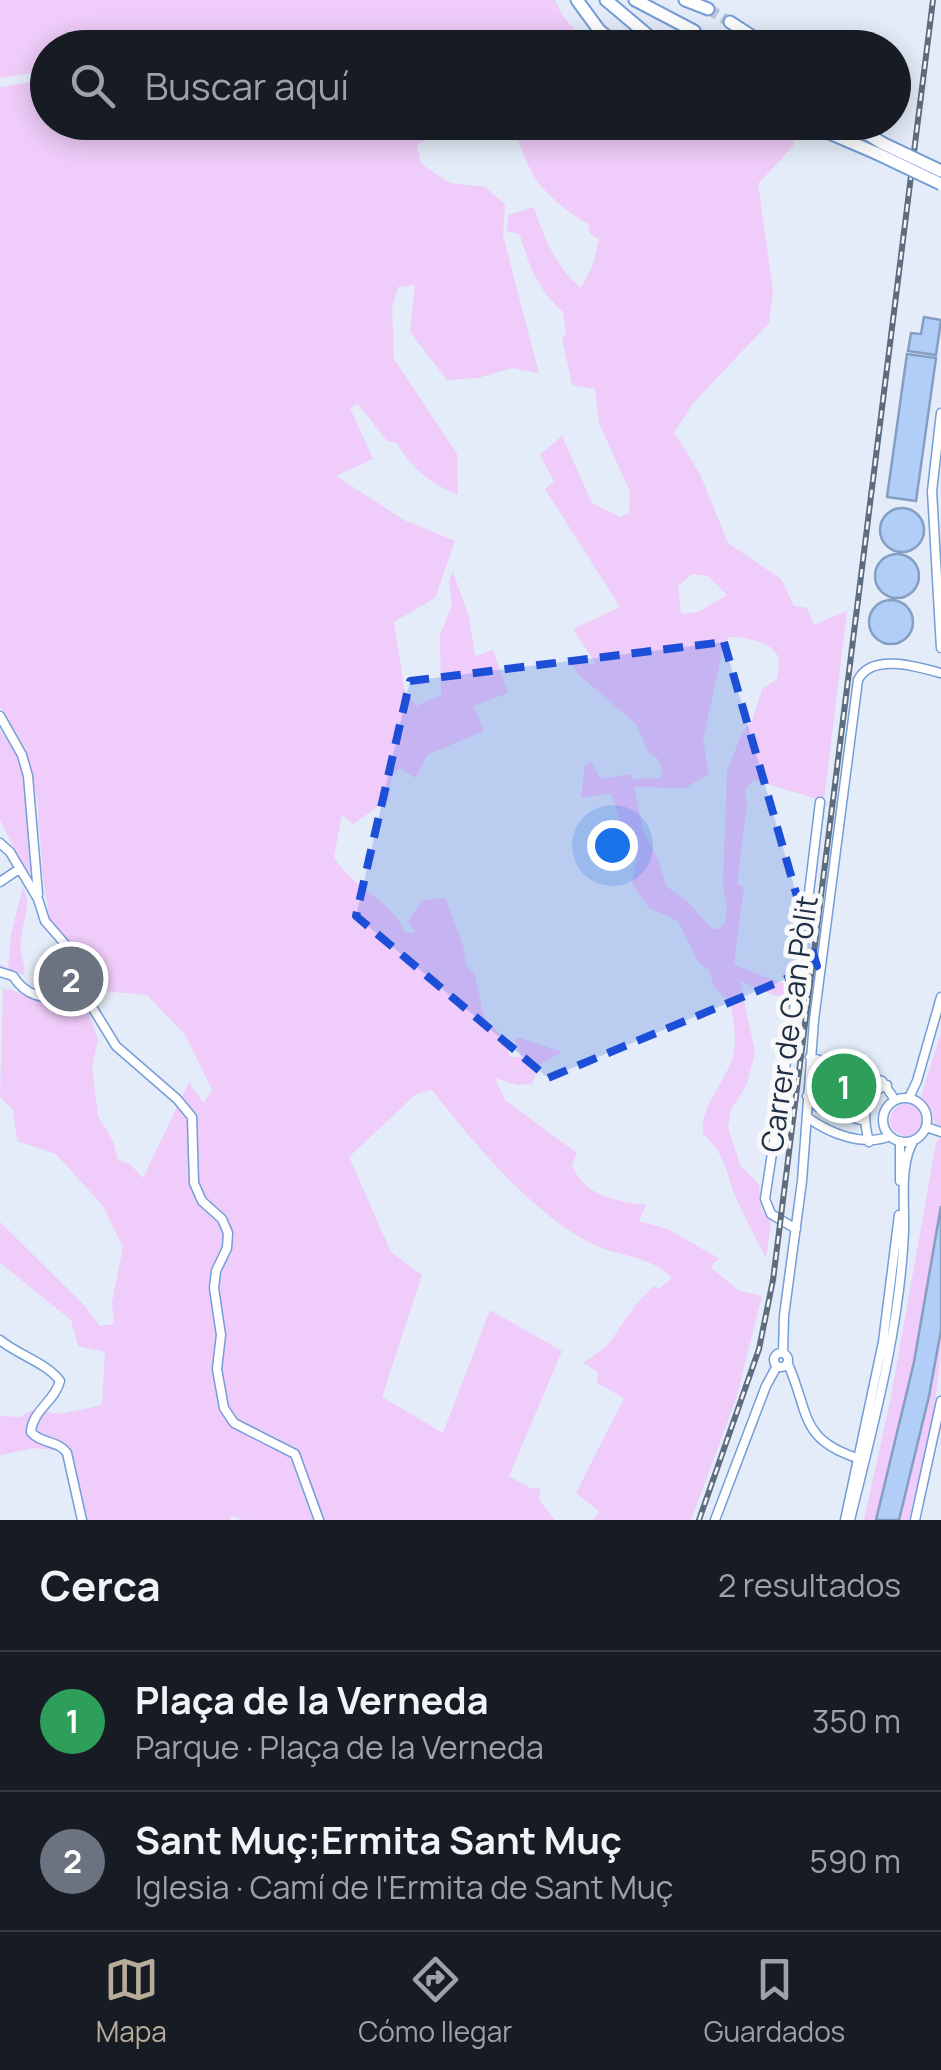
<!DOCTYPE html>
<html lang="es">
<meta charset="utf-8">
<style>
:root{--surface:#171b24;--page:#20242c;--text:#f1f3f6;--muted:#9ea1a6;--line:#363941;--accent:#b7ac99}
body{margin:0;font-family:Manrope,sans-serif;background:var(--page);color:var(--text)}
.you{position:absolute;left:612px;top:845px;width:35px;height:35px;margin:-25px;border:8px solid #fff;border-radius:50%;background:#1a73e8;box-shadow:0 0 0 15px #1a73e833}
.badge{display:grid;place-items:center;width:65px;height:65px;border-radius:50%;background:var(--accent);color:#fff;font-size:32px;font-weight:700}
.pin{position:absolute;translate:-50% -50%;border:5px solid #fff;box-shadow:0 2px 10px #0006}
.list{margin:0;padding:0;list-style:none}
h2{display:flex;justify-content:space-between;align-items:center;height:130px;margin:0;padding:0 40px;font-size:42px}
h2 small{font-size:32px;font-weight:400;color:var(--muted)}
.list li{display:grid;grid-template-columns:65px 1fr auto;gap:30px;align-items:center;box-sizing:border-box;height:140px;padding:0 40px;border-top:2px solid var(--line)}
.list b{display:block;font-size:38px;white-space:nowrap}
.list p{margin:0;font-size:32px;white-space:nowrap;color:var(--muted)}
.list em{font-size:32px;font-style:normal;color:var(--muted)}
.icon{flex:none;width:55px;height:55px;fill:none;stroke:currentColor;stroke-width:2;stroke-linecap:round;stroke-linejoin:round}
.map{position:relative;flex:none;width:941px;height:1520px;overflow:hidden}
.search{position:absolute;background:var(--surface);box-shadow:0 5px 25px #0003;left:30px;right:30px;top:30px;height:110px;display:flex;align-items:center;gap:25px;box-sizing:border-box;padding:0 35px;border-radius:55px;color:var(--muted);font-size:38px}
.sheet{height:410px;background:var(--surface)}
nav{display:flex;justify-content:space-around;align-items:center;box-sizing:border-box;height:140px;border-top:2px solid var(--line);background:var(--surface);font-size:28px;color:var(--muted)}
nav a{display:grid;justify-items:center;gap:5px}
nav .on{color:var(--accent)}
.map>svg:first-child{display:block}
.green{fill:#efccf9;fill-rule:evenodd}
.water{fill:#b1cef8;stroke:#859ec2;stroke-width:2.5}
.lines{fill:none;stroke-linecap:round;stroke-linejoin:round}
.highway-tunnel{stroke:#bcc6d4;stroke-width:11;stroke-dasharray:11 5.5;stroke-linecap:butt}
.minor-casing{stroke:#759dd7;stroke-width:11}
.highway-casing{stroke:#759dd7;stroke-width:15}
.minor{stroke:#fff;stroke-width:8}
.highway{stroke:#fff;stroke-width:11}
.rail-casing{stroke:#5e6c7f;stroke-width:6}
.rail{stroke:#f8f8f8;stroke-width:2.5;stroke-dasharray:8;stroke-linecap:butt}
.highway-bridge-casing{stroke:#759dd7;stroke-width:15;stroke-linecap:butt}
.highway-bridge{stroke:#fff;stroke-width:11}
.marked{fill:#1d4ed8;fill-opacity:0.2;stroke:#1d4ed8;stroke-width:8;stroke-dasharray:20 12;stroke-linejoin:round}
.labels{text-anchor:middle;stroke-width:10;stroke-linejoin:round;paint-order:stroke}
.street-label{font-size:30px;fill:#1e2e45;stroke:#f8f8f8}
</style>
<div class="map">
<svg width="941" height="1520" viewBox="0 0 941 1520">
<rect width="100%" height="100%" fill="#e3ecf8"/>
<path class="green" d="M0,0h555l9,18 28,29 -544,1v74l422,1 -34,9 -19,13 4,19 29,19 35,4 20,17 -2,32 36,137 -27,-5 -34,10 -31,2 -37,-48 5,-47 -17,2 -6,21 2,51 63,95 1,41c-27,-11 -47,-27 -62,-53l-9,-1 -29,-37 -8,4 23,51 -37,17 68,44 51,21 -20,57 -41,24 10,66 12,18 25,-11 -1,-60 12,-30 -3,-25 4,-8 16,45 6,39 18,-6 15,43 -35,13 11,25 -57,24 -11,23 -17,-10 -8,10 -2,21 -36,25 -11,-9 -8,42c17,30 58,43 71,75l11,1 -8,-10 14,-23 23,-2 18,47 3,20 9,10 9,42 19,20 7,20h12l-8,-17 6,-2 42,14 -23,13 -7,19 -15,1 -22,-7 10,22 72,53 -5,13c14,30 42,35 74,39l-7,16 28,8 53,30 -7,4 -1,6 28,22 22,5 -25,100 -46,124h-99l8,-8 -24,-19 48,-95 -27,-15 1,-11 -15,-9 25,-18 28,-41 18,-18 5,3 13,-11c-25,-25 -54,-20 -84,-36 -57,-30 -116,-101 -156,-152l-16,4 -67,63 42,95 31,23 -40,122 61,36 47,-123 72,41 -53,125 21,12 10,1 -1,11 16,20h-234l-27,-72 -4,6 23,66h-69l-14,-4 1,4h-148l-21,-69 -26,-3 -36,7v-39l20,1 12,-7 29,4 41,-9 3,-53 -27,-6 -7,-26 -71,-57v-41l83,82 17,22 14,-2 -2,-22 11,-55 -20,-41 -47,-52 -39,-13 -4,-31 -13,-13 3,-109 85,23 10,28 -6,29 6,48 15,25 5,19 12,4 13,14 46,-96 14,21 9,-13 -26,-54 -39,-41 -56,-5 -6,-28 -35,-42 -7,-42 -6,-80 -12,-50 -25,-41v-620l42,-7 -2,-8 -40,6z
M509,123h214l71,17 -1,6 -35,38 15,106 -4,33 -75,79 -20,30 26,42 28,69 53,36 13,27 13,2 7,17 33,-14 -23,190 -70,-21 -9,9 2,16 -10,79 7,3 -10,78 59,22 -4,14 -49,-20 15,71 -8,32 -16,26 -3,17 12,38 19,19 2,25 10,14 -5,35c-10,-20 -21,-39 -30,-60 -10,-26 -11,-45 -33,-64 -3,-30 25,-53 31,-82 3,-15 -1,-32 -3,-48l-17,-17 -5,-17 -11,-8 -20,-41 -29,-13 -17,-24 5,-29 -9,-11 -17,-51 -30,5 4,-32 6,-4 10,17 28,-5 3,5 27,-1 4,-6 -5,-13 -10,-7 -12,-28 -58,-50 -6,-10h24l-23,-35 47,-22 -75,-118 9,-8 -14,-26 22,-19 30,67 28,14 9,-4 1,-21 -31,-69 -4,-34 -23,-4 -10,-47 4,-5 -3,-21c-25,-22 -34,-46 -43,-77l-13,-4 1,-16 26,-8c9,29 23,62 47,81l12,-23 6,-26 -9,-5 -2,-10c-25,-15 -51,-35 -62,-64 -6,-14 -9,-24 -17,-37zM692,574l16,2 19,19 -29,17 -17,2 -3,-28zM729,637c14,0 39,4 47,16 5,7 2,18 1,26l-15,10 -10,32 -9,10 -16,39 -4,113 4,27 -2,12 -7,7h-6l-24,-27 -22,-16 -7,-25 -16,-30 -9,-44 51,1 24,-14 -6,-34 20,-92z
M0,730l19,28 3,13 10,96 -3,5 -4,-1 -25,-51z
M23,887c11,22 -5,41 -2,64 1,10 5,14 3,24l-24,-7v-4l8,5 3,-35z
M941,1033v93l-5,-2 -15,-28z
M820,1069l54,18 -12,17 -46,-16 -1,-18z
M890 1120a16 16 0 1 1 32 0a16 16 0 1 1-32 0Z
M941,1137v69l-27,156 -38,158h-12l27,-123 45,-254z
M941,1330c0,65 -17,127 -32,190h-10l30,-124z"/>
<path class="water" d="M924,317l17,3 -5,35 -28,-4 3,-18 10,1z
M907,354l29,4 -20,143 -29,-4z
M880 530a22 22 0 1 1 44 0a22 22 0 1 1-44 0Z
M875 576a22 22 0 1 1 44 0a22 22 0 1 1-44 0Z
M869 622a22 22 0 1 1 44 0a22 22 0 1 1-44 0Z
M941,1206v124l-12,66 -30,124h-23l38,-158z"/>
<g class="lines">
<path class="highway-tunnel" d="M708,9l22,13
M694,31l25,14"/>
<g class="minor-casing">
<path id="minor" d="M941,413l-9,78 9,157
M0,716l22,39 6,21 10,118
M0,843l10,9 28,47 7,22 33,38 11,43 27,44 61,53 15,18 2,66 8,18 20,18 6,14 -1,15 -11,23 -2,17 7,47 -4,34 7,39 10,15 61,31 24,66
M0,882l19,-13
M0,972l13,4c19,30 46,19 77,28
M810,1057l72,24 13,19
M883 1120a22 22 0 1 1 44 0a22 22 0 1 1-44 0Z
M909,1098l8,-17 24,-84
M864,1115l-57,-19 11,11 46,14
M807,1117c23,17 57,30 83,19
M926,1127l15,5
M900,1141v40
M869,1142c-6,-23 -8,-48 18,-57
M796,1229l-25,-15 -6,-15 33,-216 22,-181
M0,1340c18,15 47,23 60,41 -5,20 -28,30 -29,51 10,12 27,8 36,21l15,67
M783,1352l1,-36 18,-135 12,-161 44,-340c13,-27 58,-14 82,-7
M774 1360a7 7 0 1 1 14 0a7 7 0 1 1-14 0Z
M788,1364c22,50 11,76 72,95
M715,1520l51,-134 11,-20
M845,1520l38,-178 16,-127
M850,1520c23,-94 50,-192 54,-289 1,-27 -5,-67 10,-91
M915,1520l26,-119"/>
</g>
<g class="highway-casing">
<path id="highway" d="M577,0l22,30 21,18
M606,0l57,48
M635,0l59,31
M685,0l23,9
M730,22l40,26
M719,45l5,3
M804,122l72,31
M848,122l34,21"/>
</g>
<use href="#minor" class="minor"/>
<use href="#highway" class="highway"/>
<g class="rail-casing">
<path id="rail" d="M699,1520l60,-171 14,-69 160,-1280"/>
</g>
<use href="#rail" class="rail"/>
<g class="highway-bridge-casing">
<path id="highway-bridge" d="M882,143l59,28
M876,153l65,31"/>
</g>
<use href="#highway-bridge" class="highway-bridge"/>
</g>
<path class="marked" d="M724,642l93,324 -269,112 -192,-162 54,-235z"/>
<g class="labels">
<g class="street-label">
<text transform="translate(790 1024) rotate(-82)" y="10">Carrer de Can Pòlit</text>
</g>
</g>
</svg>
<div class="you"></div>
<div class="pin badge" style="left:844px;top:1086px;background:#2e9e5b">1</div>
<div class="pin badge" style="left:71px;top:979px;background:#6b7280">2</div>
<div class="search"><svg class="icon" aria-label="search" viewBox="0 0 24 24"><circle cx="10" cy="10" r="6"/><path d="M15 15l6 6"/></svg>Buscar aquí</div>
</div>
<section class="sheet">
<h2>Cerca<small>2 resultados</small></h2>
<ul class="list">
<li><span class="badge" style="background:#2e9e5b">1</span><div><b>Plaça de la Verneda</b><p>Parque · Plaça de la Verneda</p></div><em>350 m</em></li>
<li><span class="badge" style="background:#6b7280">2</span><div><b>Sant Muç;Ermita Sant Muç</b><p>Iglesia · Camí de l'Ermita de Sant Muç</p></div><em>590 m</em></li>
</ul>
</section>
<nav>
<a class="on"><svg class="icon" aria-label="map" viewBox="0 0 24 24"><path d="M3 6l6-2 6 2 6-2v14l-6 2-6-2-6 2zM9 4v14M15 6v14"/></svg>Mapa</a>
<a><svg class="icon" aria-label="directions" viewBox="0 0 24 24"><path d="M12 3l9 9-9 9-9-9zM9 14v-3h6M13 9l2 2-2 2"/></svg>Cómo llegar</a>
<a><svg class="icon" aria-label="saved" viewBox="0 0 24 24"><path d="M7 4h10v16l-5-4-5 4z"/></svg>Guardados</a>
</nav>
